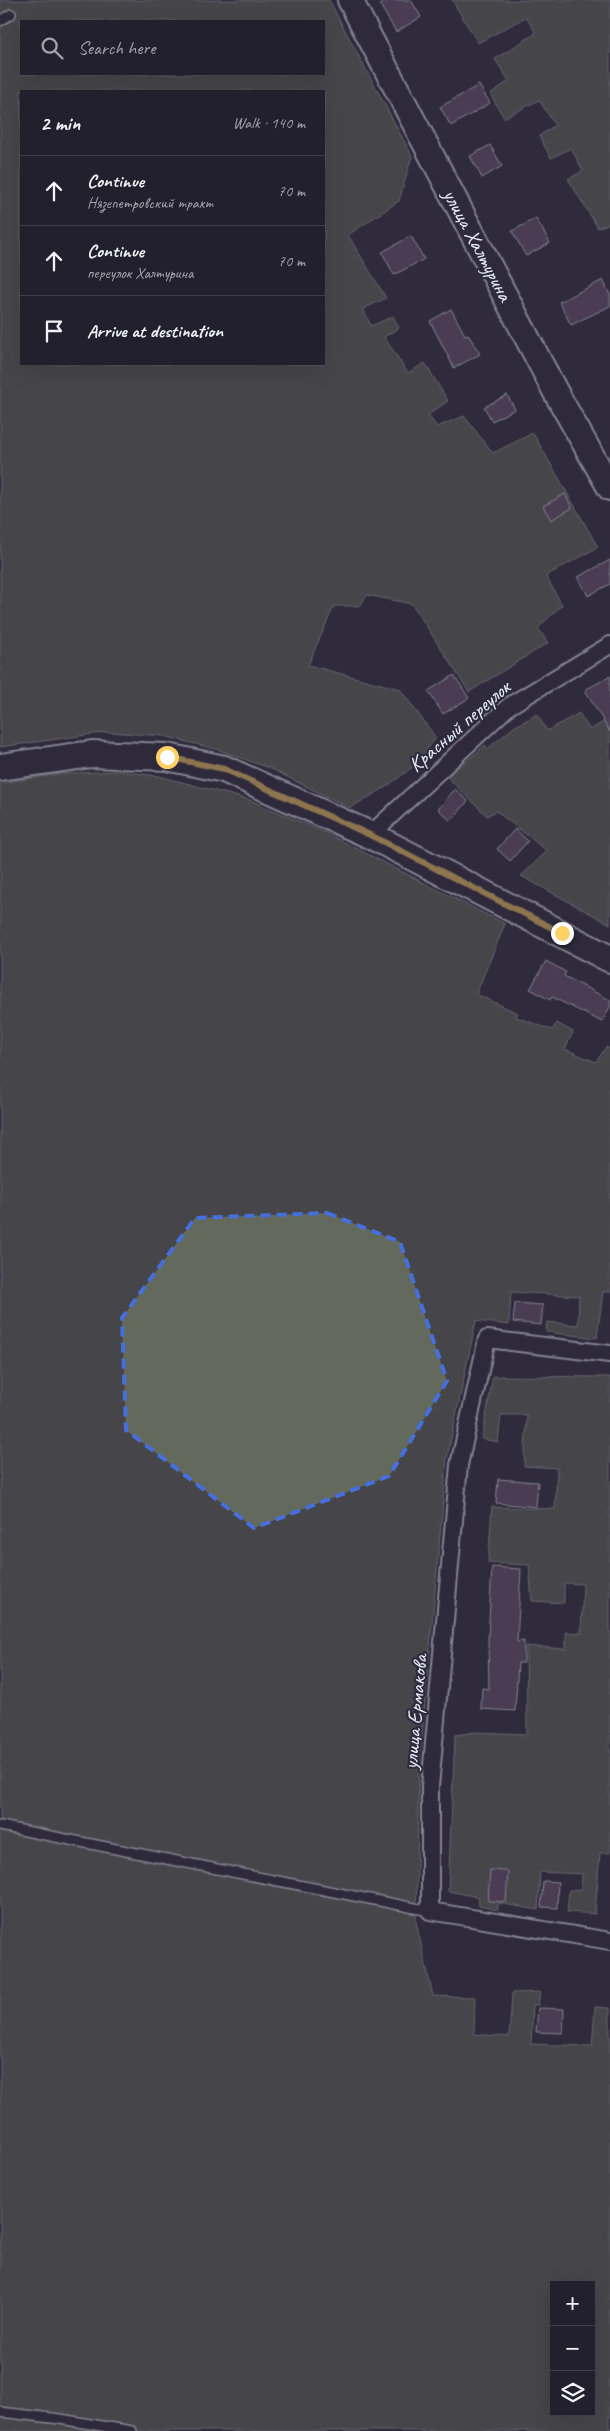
<!DOCTYPE html>
<meta charset="utf-8">
<style>
:root{--surface:#23202e;--page:#2b2836;--text:#f1f3f6;--muted:#a3a3aa;--line:#403e4a}
body{margin:0;font-family:Caveat,sans-serif;background:var(--page);color:var(--text)}
.controls{position:absolute;right:15px;bottom:15px;display:grid;overflow:hidden;border-radius:0px;box-shadow:0 5px 20px #0002}
.controls button{width:45px;height:45px;display:grid;place-items:center;padding:0;border:0;border-bottom:1px solid var(--line);background:var(--surface);color:var(--text);font:25px sans-serif}
.stop{position:absolute;width:15px;height:15px;margin:-11px;border:4px solid #ffd166;border-radius:50%;background:#fff}
.stop.end{background:#ffd166;border-color:#fff;box-shadow:0 1px 5px #0008}
.list{margin:0;padding:0;list-style:none}
h2{display:flex;justify-content:space-between;align-items:center;height:65px;margin:0;padding:0 20px;font-size:21px}
h2 small{font-size:16px;font-weight:400;color:var(--muted)}
.list li{display:grid;grid-template-columns:32px 1fr auto;gap:15px;align-items:center;box-sizing:border-box;height:70px;padding:0 20px;border-top:1px solid var(--line)}
.list b{display:block;font-size:19px;white-space:nowrap}
.list p{margin:0;font-size:16px;white-space:nowrap;color:var(--muted)}
.list em{font-size:16px;font-style:normal;color:var(--muted)}
.icon{flex:none;width:28px;height:28px;fill:none;stroke:currentColor;stroke-width:2;stroke-linecap:round;stroke-linejoin:round}
.map{position:relative;flex:none;width:610px;height:2431px;overflow:hidden}
.search{position:absolute;background:var(--surface);box-shadow:0 5px 20px #0002;left:20px;top:20px;width:305px;height:55px;display:flex;align-items:center;gap:12px;box-sizing:border-box;padding:0 18px;border-radius:0px;color:var(--muted);font-size:19px}
.panel{position:absolute;background:var(--surface);box-shadow:0 5px 20px #0002;left:20px;top:90px;width:305px;height:275px;border-radius:0px}
.map>svg:first-child{display:block}
.green{fill:#63695b;stroke:#a6adaa;fill-rule:evenodd}
.building{fill:#6a566f;stroke:#e8f1f8}
.lines{fill:none;stroke-linecap:round;stroke-linejoin:round}
.lane-casing{stroke:#e8f1f8;stroke-width:12}
.street-casing{stroke:#e8f1f8;stroke-width:20}
.secondary-casing{stroke:#e8f1f8;stroke-width:28}
.primary-casing{stroke:#e8f1f8;stroke-width:30}
.lane{stroke:#2f2a3d;stroke-width:9}
.street{stroke:#2f2a3d;stroke-width:16}
.secondary{stroke:#2f2a3d;stroke-width:24}
.primary{stroke:#2f2a3d;stroke-width:26}
.route{stroke:#ffd166;stroke-width:6}
.marked{fill:none;stroke:#466fde;stroke-width:4;stroke-dasharray:10 6;stroke-linejoin:round}
.labels{text-anchor:middle;stroke-width:4.5;stroke-linejoin:round;paint-order:stroke}
.street-label{font-size:21px;fill:#e8f1f8;stroke:#2f2a3d}
</style>
<div class="map">
<svg width="610" height="2431" viewBox="0 0 610 2431">
<rect width="100%" height="100%" fill="#2f2a3d"/>
<filter id="ink" filterUnits="userSpaceOnUse"><feTurbulence type="fractalNoise" baseFrequency=".02" numOctaves="2"/><feDisplacementMap in="SourceGraphic" scale="10" xChannelSelector="R" yChannelSelector="G"/><feConvolveMatrix kernelMatrix="1 2 1 2 8 2 1 2 1" color-interpolation-filters="sRGB"/></filter>
<g filter="url(#ink)">
<path class="green" d="M0,0h329l83,156 -13,45 -51,34 38,63 -23,11 8,17 22,-10 6,12 -15,9 24,36 17,-10 23,38 -20,14 9,12 27,-11 29,37 40,-20 65,114 -52,29 16,29 -24,23 10,15 -79,49 -57,-88 -45,-9 -7,11h-26l-26,59 92,24 36,49 -22,28 -28,21 -36,21 -81,-40 -50,-18 -55,-14 -56,-4 -108,15zM21,21h303v53h-303zM21,91h303v273h-303z
M452,0h158v223l-12,5 -30,-49 15,-8 -12,-23 -20,10 -12,-22 16,-11 -16,-25 -35,18 -14,-24 19,-13 -14,-22 41,-26 -10,-16 -48,26z
M579,713l11,17 20,-12v206l-89,-48 26,-25 -51,-40 -9,5 -42,-41 18,-11 22,-19 3,3 26,-21 23,-13 10,17z
M118,771l41,5 91,24 74,32 181,92 -29,70 42,19 -2,4 36,13 5,-7 16,9 -8,17 31,13 10,-15 4,2v243h-7l-6,46 -51,-6 1,-10 31,3 1,-29 -68,-4 -2,33 -33,-4 -29,137 -28,310 -3,154 17,74 42,1 -1,37 35,3 3,-44 28,-1 -2,13h-5l-2,39 61,2 3,-39 15,1v423h-610v-1648l60,-9zM554,2285h37v127h-37z
M493,1376l117,1v476h-10l-5,61 -28,-2 2,-22 12,-1 1,-15 -42,-2 -2,38 -40,-7v7l-19,-4 -1,-9 -30,-6 7,-156 21,-3 51,2 -1,-88 40,3v-17l15,1 2,-49 -19,-1v20l-32,-2 -3,-36 -41,-2 4,-56 63,2 2,-41 -33,-2 3,-51h-26l-3,27 -16,-3z"/>
<path class="building" d="M388,0h23l10,17 -25,15 -16,-27z
M479,85l11,18 -39,23 -11,-19z
M490,145l12,21 -20,12 -12,-22z
M536,218l14,25 -24,13 -14,-25z
M411,236l13,23 -30,16 -12,-23z
M603,280l7,15v11l-39,19 -12,-23z
M451,309l14,26 3,-1 12,20 -26,14 -24,-47z
M507,395l8,14 -23,12 -8,-14z
M565,494l7,14 -21,12 -8,-14z
M610,560v24l-22,12 -10,-19z
M454,675l15,23 -26,16 -15,-23z
M610,676v56l-25,-42z
M455,789l13,12 -17,20 -13,-12z
M515,829l13,12 -18,20 -13,-12z
M546,961l20,11 -2,4 46,24v7l-8,15 -50,-25 -2,3 -20,-11z
M515,1303l28,2 -2,20 -28,-3z
M498,1479l40,3 -2,25 -40,-4z
M492,1567l29,2 -4,73 7,-1v22h-6l-3,48 -34,-2 1,-21 7,1 -1,-51z
M490,1870l18,1 -2,31 -18,-1z
M543,1881l15,1 -1,26 -16,-1z
M538,2008l26,1 -1,24 -27,-1z"/>
<g class="lines">
<g class="lane-casing">
<path id="lane" d="M0,21l11,-7
M0,1826l430,85
M0,2412l60,7 72,12"/>
</g>
<g class="street-casing">
<path id="street" d="M370,835l139,-129 101,-61
M610,1354l-123,-15 -28,126 -29,322v124l180,30"/>
</g>
<g class="secondary-casing">
<path id="secondary" d="M350,0l205,391 55,97"/>
</g>
<g class="primary-casing">
<path id="primary" d="M0,767l92,-13 75,3 57,12 146,66 240,124"/>
</g>
<use href="#lane" class="lane"/>
<use href="#street" class="street"/>
<use href="#secondary" class="secondary"/>
<use href="#primary" class="primary"/>
</g>
</g>
<g class="lines" filter="url(#ink)">
<path class="route" d="M167,757l57,12 146,66 192,98"/>
</g>
<path d="M0 0H610V2431H0ZM327,1213l73,29 47,139 -58,95 -135,52 -128,-98 -4,-112 73,-100z" fill="#2f2a3d" fill-opacity=".55" fill-rule="evenodd"/>
<path class="marked" d="M327,1213l73,29 47,139 -58,95 -135,52 -128,-98 -4,-112 73,-100z"/>
<g class="labels">
<g class="street-label">
<text transform="translate(478 245) rotate(62)" y="7">улица Халтурина</text>
<text transform="translate(459 726) rotate(-41)" y="7">Красный переулок</text>
<text transform="translate(415 1712) rotate(-85)" y="7">улица Ермакова</text>
</g>
</g>
</svg>
<div class="controls">
<button>+</button>
<button>−</button>
<button><svg class="icon" aria-label="layers" viewBox="0 0 24 24"><path d="M12 4l9 5-9 5-9-5zM3 14l9 5 9-5"/></svg></button>
</div>
<div class="stop" style="left:167px;top:757px"></div>
<div class="stop end" style="left:562px;top:933px"></div>
<div class="search"><svg class="icon" aria-label="search" viewBox="0 0 24 24"><circle cx="10" cy="10" r="6"/><path d="M15 15l6 6"/></svg>Search here</div>
<section class="panel">
<h2>2 min<small>Walk · 140 m</small></h2>
<ul class="list">
<li><svg class="icon" aria-label="ahead" viewBox="0 0 24 24"><path d="M12 20V5M6 11l6-6 6 6"/></svg><div><b>Continue</b><p>Нязепетровский тракт</p></div><em>70 m</em></li>
<li><svg class="icon" aria-label="ahead" viewBox="0 0 24 24"><path d="M12 20V5M6 11l6-6 6 6"/></svg><div><b>Continue</b><p>переулок Халтурина</p></div><em>70 m</em></li>
<li><svg class="icon" aria-label="arrive" viewBox="0 0 24 24"><path d="M6 21V4h12l-3 4 3 4H6"/></svg><div><b>Arrive at destination</b></div></li>
</ul>
</section>
</div>
